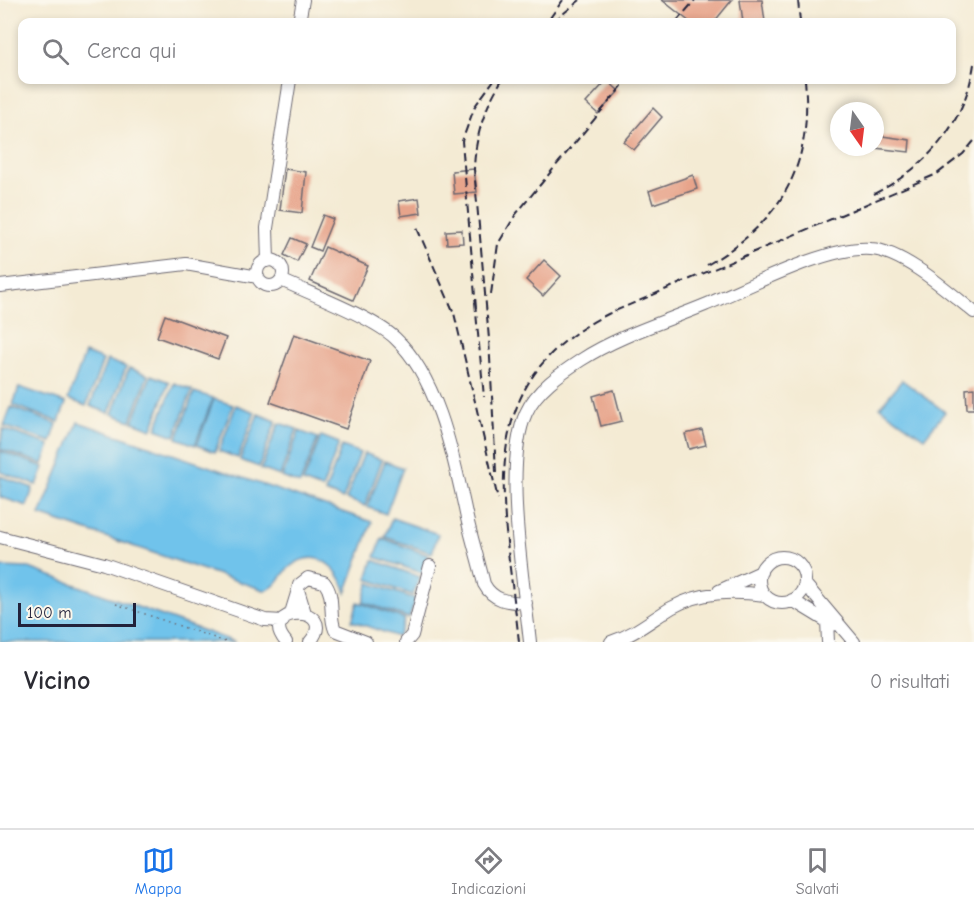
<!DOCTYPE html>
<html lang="it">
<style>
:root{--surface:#fff;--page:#f7f7f7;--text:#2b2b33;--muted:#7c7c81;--line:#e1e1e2;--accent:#1a73e8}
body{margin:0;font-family:"Comic Neue",sans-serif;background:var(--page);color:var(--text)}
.compass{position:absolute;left:830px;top:102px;width:54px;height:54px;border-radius:50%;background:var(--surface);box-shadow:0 3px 9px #0003;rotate:166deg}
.scale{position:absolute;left:18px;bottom:15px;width:118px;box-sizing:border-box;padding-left:6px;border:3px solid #22223b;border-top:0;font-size:16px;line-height:21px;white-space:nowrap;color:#22223b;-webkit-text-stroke:4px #fbf7ec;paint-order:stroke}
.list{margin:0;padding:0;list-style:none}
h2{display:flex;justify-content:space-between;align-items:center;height:78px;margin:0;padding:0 24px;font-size:26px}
h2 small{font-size:20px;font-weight:400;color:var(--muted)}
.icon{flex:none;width:33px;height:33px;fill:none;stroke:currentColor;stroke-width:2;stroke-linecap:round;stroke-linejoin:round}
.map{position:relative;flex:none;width:974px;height:642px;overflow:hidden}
.search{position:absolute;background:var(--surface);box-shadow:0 3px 9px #0003;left:18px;right:18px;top:18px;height:66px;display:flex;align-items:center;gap:15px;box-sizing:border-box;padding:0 21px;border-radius:12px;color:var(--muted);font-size:22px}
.sheet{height:186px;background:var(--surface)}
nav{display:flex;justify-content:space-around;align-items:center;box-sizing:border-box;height:84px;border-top:2px solid var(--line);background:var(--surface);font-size:16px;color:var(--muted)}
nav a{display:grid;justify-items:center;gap:3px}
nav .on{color:var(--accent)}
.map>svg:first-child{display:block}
.water{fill:#6fc3eb;stroke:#487293;stroke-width:1.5}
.building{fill:#e7a48b}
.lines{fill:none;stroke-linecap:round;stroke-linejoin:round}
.minor-casing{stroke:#6c6871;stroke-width:14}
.path{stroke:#6c6871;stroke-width:1.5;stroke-dasharray:1.5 4.5;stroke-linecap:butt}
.minor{stroke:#fff;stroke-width:12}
.rail{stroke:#22223b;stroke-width:2;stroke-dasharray:9 4.5;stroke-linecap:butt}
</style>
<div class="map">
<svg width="974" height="642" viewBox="0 0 974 642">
<rect width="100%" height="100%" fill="#fbf7ec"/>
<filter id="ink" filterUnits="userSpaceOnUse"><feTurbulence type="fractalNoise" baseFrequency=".0167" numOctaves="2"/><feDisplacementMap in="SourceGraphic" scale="12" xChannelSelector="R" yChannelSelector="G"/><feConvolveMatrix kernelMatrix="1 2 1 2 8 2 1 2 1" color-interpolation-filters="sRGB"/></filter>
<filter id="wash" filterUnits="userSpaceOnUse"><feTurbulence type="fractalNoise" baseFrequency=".008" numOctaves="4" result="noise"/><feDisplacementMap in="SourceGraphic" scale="24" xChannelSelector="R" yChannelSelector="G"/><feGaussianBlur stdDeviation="1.35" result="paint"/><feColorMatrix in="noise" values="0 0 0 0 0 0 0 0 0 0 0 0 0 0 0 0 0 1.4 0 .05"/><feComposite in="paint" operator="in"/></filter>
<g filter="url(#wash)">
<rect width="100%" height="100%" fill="#f4ebd4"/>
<path class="water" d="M85,353l18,7 -17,46 -18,-7z
M107,360l19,7 -17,46 -19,-7z
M129,368l19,7 -17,46 -19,-7z
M151,375l18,7 -17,47 -19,-7z
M902,380l43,32 -21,26 -44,-31z
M174,383l18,7 -17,46 -19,-7z
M19,387l47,16 -7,19 -46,-17z
M194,392l19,6 -18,47 -18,-7z
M214,399l19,6 -18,47 -18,-7z
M236,405l19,7 -17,46 -19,-7z
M11,407l46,17 -6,18 -47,-16z
M258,414l18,7 -17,46 -19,-7z
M78,422l294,100 -26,71c-7,-26 -29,-46 -55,-27 -10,8 -14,23 -27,24l-224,-75z
M279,423l18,6 -17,47 -19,-7z
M3,429l47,16 -7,19 -43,-15z
M299,431l19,7 -18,46 -18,-7z
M321,436l18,7 -17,46 -19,-7z
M342,446l18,7 -17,46 -18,-7z
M0,451l44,16 -7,18 -37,-13z
M364,453l18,7 -17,46 -19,-7z
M385,461l18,7 -17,46 -19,-7z
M0,476l33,12 -6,18 -27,-9z
M392,518l46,16 -6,19 -47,-16z
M382,538l46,17 -6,18 -47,-16z
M373,560l47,17 -7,18 -46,-16z
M0,567l29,1 206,74h-235z
M369,583l47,16 -7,19 -46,-16z
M358,602l47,17 -7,18 -46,-16z"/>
<g id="blocks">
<path class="building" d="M662,0h70l-18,22h-24z
M740,0h22l3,22h-22z
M607,80l12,11 -21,23 -12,-11z
M653,108l9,9 -28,33 -10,-8z
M875,135l35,5 -1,12 -34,-4z
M285,169l21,3 -4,41 -22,-3z
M474,169l3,23 -23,2 -2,-23z
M693,175l4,14 -44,15 -4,-13z
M419,198l2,15 -20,3 -2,-15z
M323,215l10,4 -13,32 -10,-4z
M462,230l1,13 -16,1 -1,-13z
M292,238l14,6 -9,18 -13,-7z
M325,247l43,19 -15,34 -43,-19z
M544,260l17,16 -18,20 -17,-16z
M165,315l61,23 -8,21 -61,-22z
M294,334l76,27 -24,68 -76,-27z
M974,388v21h-7l-1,-20z
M614,390l8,31 -21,5 -8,-30z
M702,430l4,15 -17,4 -4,-15z"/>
</g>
</g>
<g filter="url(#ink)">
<use href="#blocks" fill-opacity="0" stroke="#6c6871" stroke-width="1.5"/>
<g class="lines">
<g class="minor-casing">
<path id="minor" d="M299,22l4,-22
M257 273a13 13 0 1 1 26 0a13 13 0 1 1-26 0Z
M268,261l-1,-33 23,-148
M281,280c30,14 91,37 114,58 43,40 58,116 70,171 5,25 13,49 19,75 9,17 24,18 42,19
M0,286l186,-22 72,13
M0,537l104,27 161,56 18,1
M759 580a23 23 0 1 1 46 0a23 23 0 1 1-46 0Z
M805,584l49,58
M298,590l1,-5 9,-7 16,4c12,15 4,32 11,48l31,12
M719,591l42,-19
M792,600l41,25
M291,613l7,-23 7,23
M827,620l1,22
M286,642c-31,-37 55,-38 24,0
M406,642l6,-7 18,-69
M530,642c-6,-58 -27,-178 -4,-229 10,-23 35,-40 55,-53 37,-24 83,-38 124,-55 42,-17 123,-60 166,-56 32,2 78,43 103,63
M611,642c23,-7 40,-22 60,-34 30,-17 61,-17 94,-13"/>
</g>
<path class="path" d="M116,604l110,38"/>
<use href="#minor" class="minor"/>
<path class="rail" d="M798,0l2,22
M550,18l13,-18
M553,22l27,-22
M676,22l19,-22
M874,194c53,-27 91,-70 100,-130
M417,228l37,85 44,186
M707,265c74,-44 106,-97 98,-185
M491,294l7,-50 18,-30 111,-134
M475,302l9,95
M476,308l-14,-167 13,-35 19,-26
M496,472l-7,-133 -15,-170c1,-32 11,-63 28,-89
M519,642c-13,-128 -53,-258 89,-328l329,-140 26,-20 11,-13"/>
</g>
</g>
</svg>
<svg class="compass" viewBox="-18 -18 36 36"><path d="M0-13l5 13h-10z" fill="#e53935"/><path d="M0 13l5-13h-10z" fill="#7c7c81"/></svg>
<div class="scale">100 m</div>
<div class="search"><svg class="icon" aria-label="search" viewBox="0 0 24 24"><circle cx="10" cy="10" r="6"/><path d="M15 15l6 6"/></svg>Cerca qui</div>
</div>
<section class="sheet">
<h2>Vicino<small>0 risultati</small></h2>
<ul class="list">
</ul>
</section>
<nav>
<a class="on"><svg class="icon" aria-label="map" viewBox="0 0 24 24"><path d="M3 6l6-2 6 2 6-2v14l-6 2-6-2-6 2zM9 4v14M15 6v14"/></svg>Mappa</a>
<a><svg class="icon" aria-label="directions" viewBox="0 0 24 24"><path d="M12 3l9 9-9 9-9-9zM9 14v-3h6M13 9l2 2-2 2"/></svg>Indicazioni</a>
<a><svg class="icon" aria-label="saved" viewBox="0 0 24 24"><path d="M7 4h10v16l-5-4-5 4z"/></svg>Salvati</a>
</nav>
